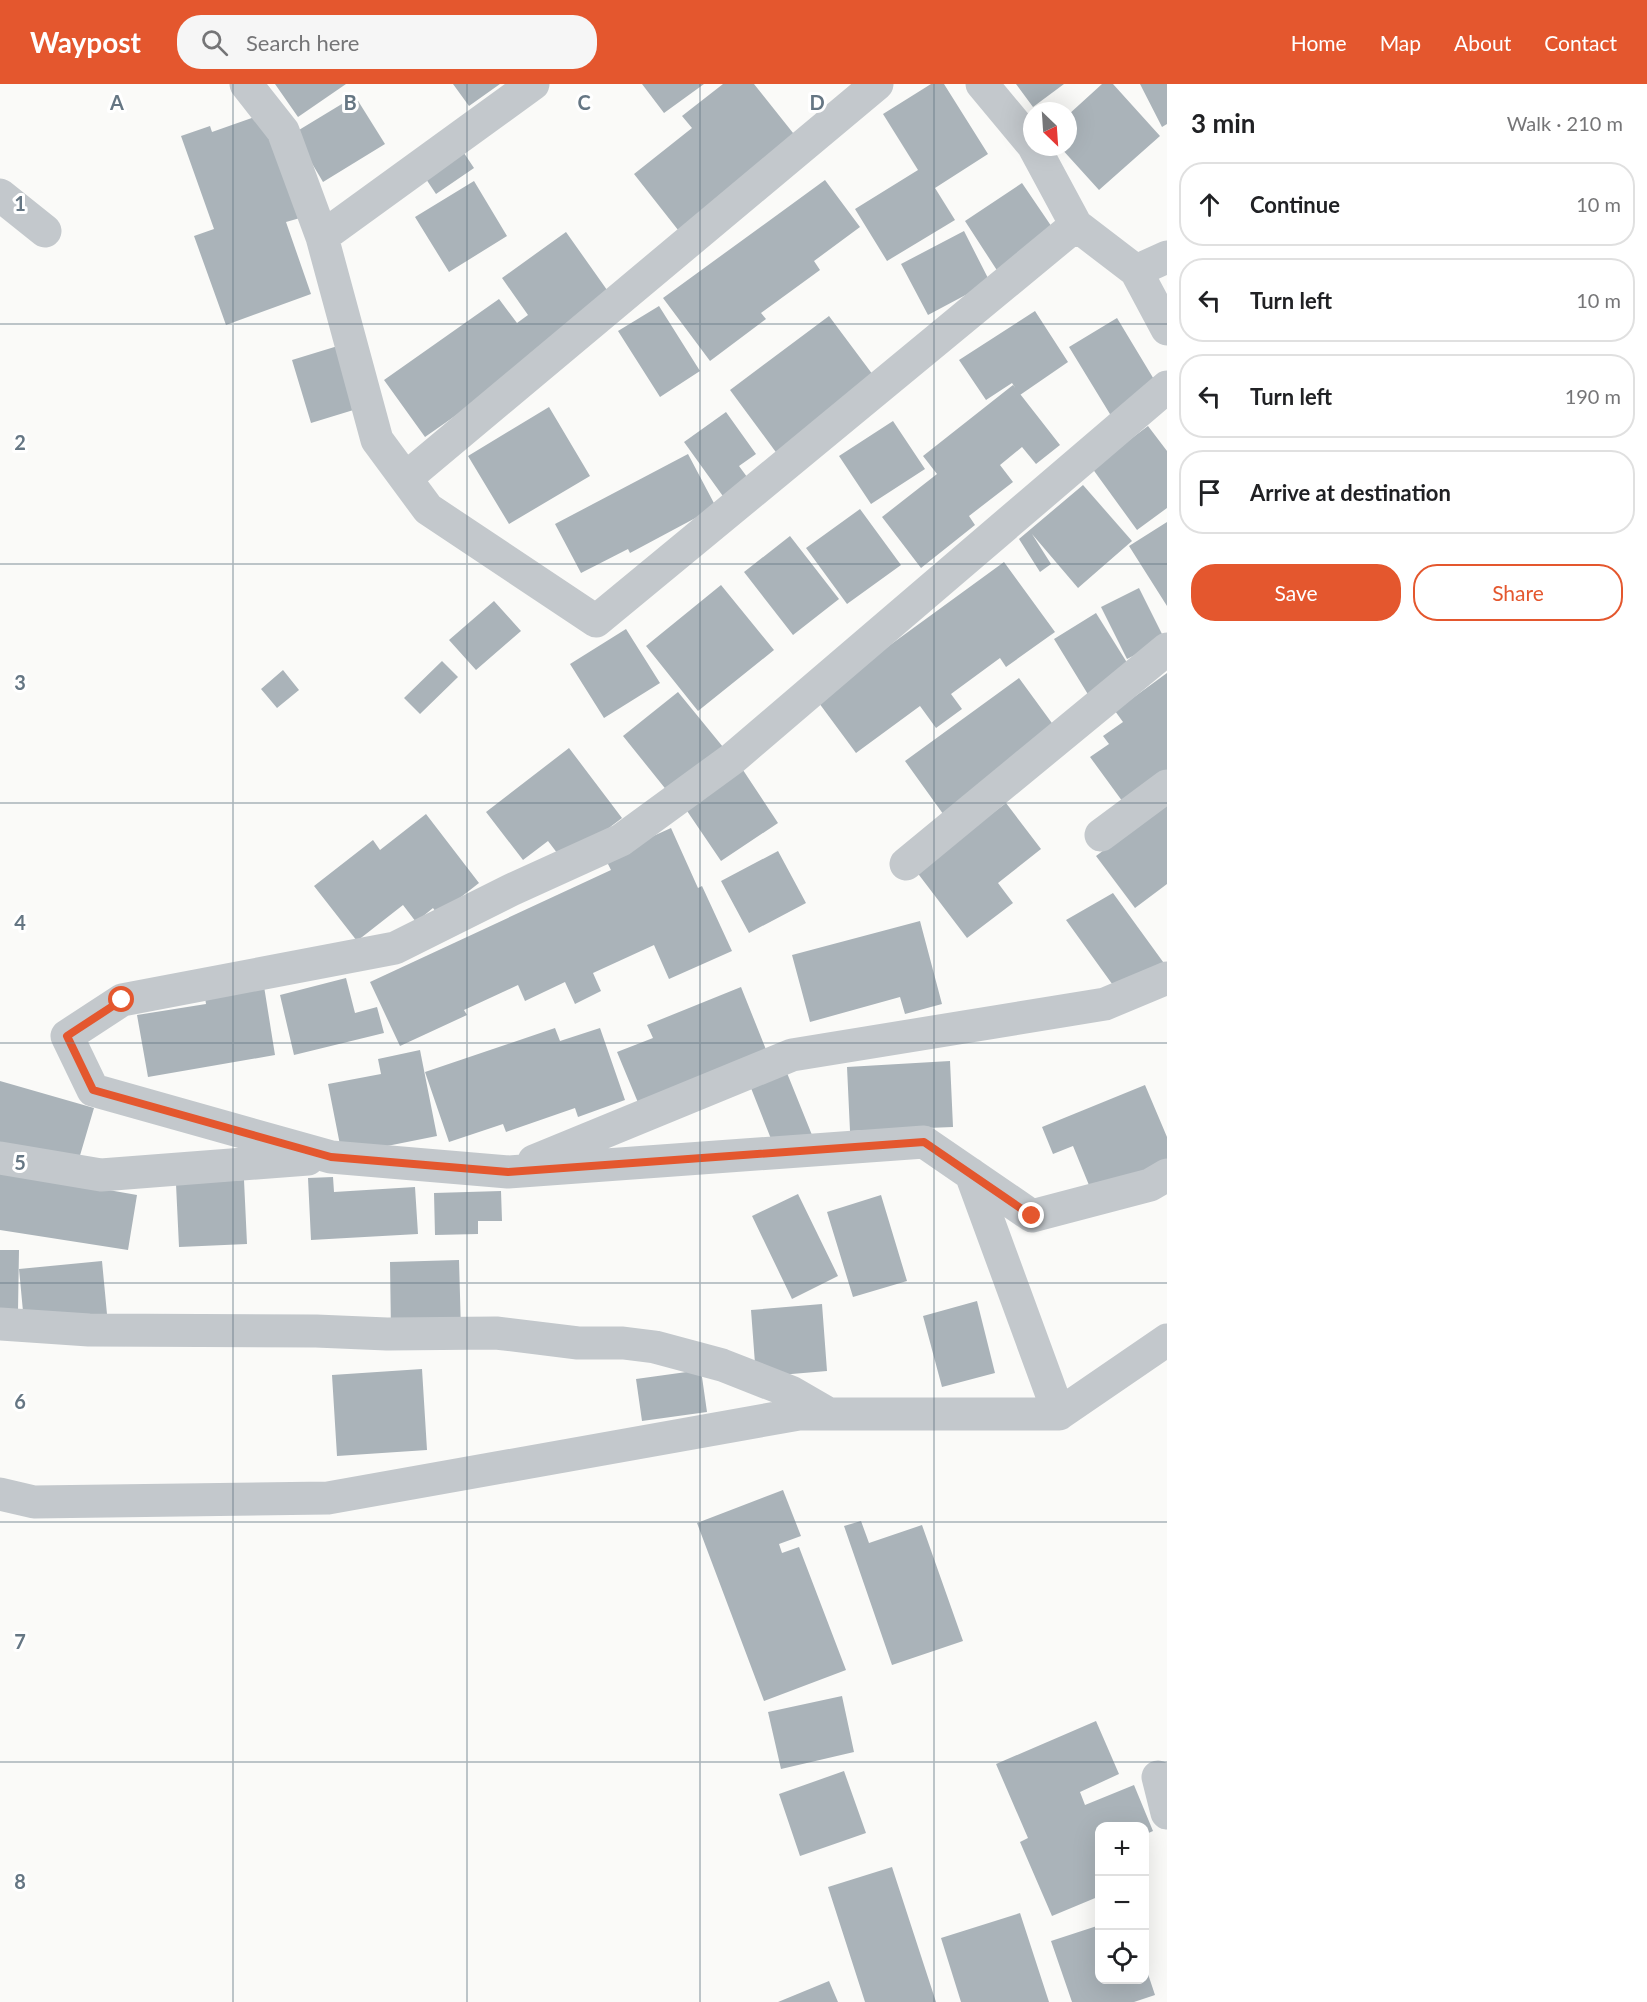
<!DOCTYPE html>
<meta charset="utf-8">
<style>
:root{--surface:#fff;--page:#f6f6f6;--text:#202124;--muted:#757577;--line:#e0e0e0;--accent:#e4572e}
body{margin:0;font-family:Lato,sans-serif;background:var(--page);color:var(--text)}
.controls{position:absolute;right:18px;bottom:18px;display:grid;overflow:hidden;border-radius:12px;box-shadow:0 6px 24px #0002}
.controls button{width:54px;height:54px;display:grid;place-items:center;padding:0;border:0;border-bottom:2px solid var(--line);background:var(--surface);color:var(--text);font:30px sans-serif}
.compass{position:absolute;left:1023px;top:18px;width:54px;height:54px;border-radius:50%;background:var(--surface);box-shadow:0 6px 24px #0002;rotate:155deg}
.stop{position:absolute;width:18px;height:18px;margin:-14px;border:4px solid #e4572e;border-radius:50%;background:#fff}
.stop.end{background:#e4572e;border-color:#fff;box-shadow:0 2px 6px #0008}
.list{margin:0;padding:0;list-style:none}
h2{display:flex;justify-content:space-between;align-items:center;height:78px;margin:0;padding:0 24px;font-size:26px}
h2 small{font-size:20px;font-weight:400;color:var(--muted)}
.list li{display:grid;grid-template-columns:39px 1fr auto;gap:18px;align-items:center;box-sizing:border-box;height:84px;margin:0 12px 12px;padding:0 12px;border:2px solid var(--line);border-radius:24px}
.list b{display:block;font-size:22px;white-space:nowrap}
.list em{font-size:20px;font-style:normal;color:var(--muted)}
.actions{display:flex;gap:12px;padding:18px 24px}
.actions a{flex:1;padding:14px 0;border:2px solid var(--accent);border-radius:24px;text-align:center;font-size:21px;color:var(--accent)}
.actions .main{background:var(--accent);color:#fff}
.icon{flex:none;width:33px;height:33px;fill:none;stroke:currentColor;stroke-width:2;stroke-linecap:round;stroke-linejoin:round}
.map{position:relative;flex:none;width:1167px;height:1918px;overflow:hidden}
header{display:flex;align-items:center;gap:36px;box-sizing:border-box;height:84px;padding:0 30px;background:var(--accent);color:#fff}
header strong{font-size:28px}
nav{display:flex;gap:33px;margin-inline-start:auto;font-size:21px}
.search{width:420px;height:54px;background:var(--page);display:flex;align-items:center;gap:15px;box-sizing:border-box;padding:0 21px;border-radius:24px;color:var(--muted);font-size:22px}
main{display:flex}
aside{flex:1;background:var(--surface)}
.map>svg:first-child{display:block}
.building{fill:#aab3b9}
.lines{fill:none;stroke-linecap:round;stroke-linejoin:round}
.minor{stroke:#c3c8cc;stroke-width:33}
.route{stroke:#e4572e;stroke-width:8}
.grid{fill:none;stroke:#657683;stroke-width:1.5;stroke-opacity:0.55}
.grid-label{font-size:20px;text-anchor:middle;font-weight:bold;fill:#657683;stroke:#fff;stroke-width:6;stroke-linejoin:round;paint-order:stroke}
</style>
<header>
<strong>Waypost</strong>
<div class="search"><svg class="icon" aria-label="search" viewBox="0 0 24 24"><circle cx="10" cy="10" r="6"/><path d="M15 15l6 6"/></svg>Search here</div>
<nav><a>Home</a><a>Map</a><a>About</a><a>Contact</a></nav>
</header>
<main>
<div class="map">
<svg width="1167" height="1918" viewBox="0 0 1167 1918">
<rect width="100%" height="100%" fill="#fafaf8"/>
<path class="building" d="M275,0h71l-48,33z
M453,0h47l-31,22z
M642,0h62l-40,29z
M723,0h31l47,59 -119,92 -48,-61 58,-46 -10,-12z
M931,0h13l44,70 -53,34 20,32 -68,41 -32,-52 63,-39 -35,-56z
M1016,0h48l-31,23z
M1102,0h11l47,52 -61,54 -39,-43h8v-32z
M1140,0h27v40l-5,3z
M355,12l30,48 -62,38 -29,-49z
M263,30l37,104 -14,4 25,72 -85,31 -32,-89 20,-7 -33,-93 29,-10 2,6z
M462,66l12,18 -38,26 -12,-18z
M825,96l35,47 -46,34 6,9 -59,43 5,6 -56,42 -47,-63z
M474,97l33,55 -58,36 -34,-55z
M1022,99l36,53 -58,39 -35,-54z
M964,147l26,51 -62,33 -27,-51z
M566,148l46,65 -57,49 -130,91 -41,-57 115,-81 18,24 11,-8 -26,-37z
M659,222l41,65 -40,26 -42,-66z
M1035,227l33,51 -48,33 -8,-12 -26,17 -27,-40z
M829,232l44,59 -95,80 -48,-65z
M1117,234l44,73 -48,28 -44,-72z
M341,261l19,63 -49,15 -19,-63z
M1013,301l47,60 -24,19 -14,-17 -22,18 13,17 -44,34 6,9 -54,43 -39,-51 55,-43 -14,-18z
M549,323l41,69 -81,48 -41,-68z
M726,328l30,42 -17,12 11,15 -25,18 -41,-57z
M893,337l32,48 -54,35 -32,-48z
M1148,342l19,25v57l-30,22 -45,-62z
M688,370l28,53 -86,46 -2,-4 -47,24 -26,-49z
M1083,401l49,56 -54,47 -46,-54 19,30 -11,8 -21,-33z
M860,425l41,56 -54,39 -41,-56z
M1167,438v84l-38,-60z
M790,452l49,63 -46,36 -49,-63z
M1004,478l51,70 -49,35 -6,-9 -49,36 11,15 -26,19 -16,-22 -64,47 -40,-54z
M721,501l53,65 -76,61 -52,-65z
M1139,504l26,52 -38,19 -26,-52z
M494,517l27,30 -45,39 -27,-30z
M1096,529l35,56 -42,27 -35,-57z
M626,545l34,54 -56,35 -34,-54z
M442,577l16,16 -38,37 -16,-16z
M283,586l16,20 -22,18 -16,-19z
M1167,589v107l-39,29 -38,-52 19,-13 -6,-8 20,-14 -8,-11z
M1019,594l38,52 -111,88 -41,-57z
M678,608l45,55 -55,45 -45,-56z
M569,664l53,70 -58,44 -16,-21 -25,19 -37,-48z
M741,683l37,56 -57,38 -38,-56z
M1006,719l35,46 -43,34 15,20 -46,35 -51,-67z
M1167,719v81l-32,24 -39,-52z
M426,730l53,69 -41,32 -5,-7 -17,14 -13,-17 -46,36 -43,-55 59,-46 7,10z
M671,744l27,60 4,-2 30,65 -63,28 -15,-34 -61,28 8,18 -26,13 -10,-22 -40,19 -7,-16 -54,25 3,5 -67,31 -30,-64 241,-112 -6,-12z
M778,767l28,52 -57,30 -28,-52z
M1113,809l53,73 -51,22 -49,-68z
M920,837l22,83 -37,10 -5,-17 -90,25 -18,-67z
M346,894l9,35 22,-6 7,26 -90,22 -14,-60z
M263,896l12,75 -127,22 -11,-62 69,-11 -2,-13z
M741,903l26,65 -128,53 -22,-53 36,-14 -6,-13z
M555,944l5,13 40,-13 25,72 -47,17 -3,-9 -69,24 -3,-8 -54,18 -24,-70z
M420,966l17,86 -95,19 -14,-71 53,-10 -3,-15z
M950,977l3,66 -103,4 -3,-64z
M785,984l27,67 -37,14 -26,-66z
M0,997l94,27 -18,61 -76,-23z
M1145,1001l22,52v27l-74,31 -20,-49 -20,8 -11,-27z
M0,1087l137,24 -9,55 -128,-20z
M333,1093l1,15 81,-5 3,47 -107,6 -3,-62z
M244,1096l3,64 -68,3 -3,-63z
M501,1107l1,30h-24v13l-43,1 -1,-42z
M798,1110l40,82 -46,23 -40,-83z
M881,1111l26,86 -54,16 -26,-85z
M0,1166h19l-1,61 -18,-1z
M459,1176l2,71 -70,1 -1,-70z
M102,1177l5,53 -83,8 -5,-53z
M977,1217l18,72 -53,14 -19,-71z
M822,1220l5,67 -71,6 -5,-67z
M422,1285l5,81 -90,6 -5,-81z
M701,1286l6,42 -65,9 -6,-42z
M783,1406l18,46 -22,8 3,9 17,-6 47,123 -82,31 -67,-178z
M861,1437l8,22 53,-18 41,116 -71,24 -48,-139z
M842,1612l12,56 -73,17 -13,-57z
M1096,1637l23,53 -39,18 5,13 49,-20 19,46 -9,4v-9h-44v70l-48,20 -32,-74 8,-4 -32,-74z
M844,1687l22,62 -66,23 -21,-62z
M892,1783l44,135h-71l-37,-115z
M1020,1829l29,89h-88l-20,-64z
M1100,1841v55h44l1,-15 10,30 -21,7h-62l-21,-61z
M829,1897l9,21h-60z"/>
<g class="lines">
<path class="minor" d="M246,0l37,47 39,106 55,203 51,69 168,112 480,-396
M982,0l50,60
M1034,63l42,78 60,46 31,-14
M0,111l45,36
M322,153l211,-153
M1136,187l31,58
M1167,303l-435,372 -111,81 -110,50 -116,58 -273,52 -55,36 26,54 238,67 177,15 416,-30 108,74 118,-31 17,-10
M406,394l471,-394
M1101,751l66,-49
M906,780l261,-215
M0,1074l101,17 207,-16
M534,1077l258,-106 313,-51 62,-26
M971,1090l88,240
M0,1240l89,6 227,1 71,3 109,-1 82,10h45l32,4 67,18 69,27 38,22
M0,1410l34,8 294,-4 471,-84h260l108,-74
M1158,1693l9,36"/>
</g>
<g class="lines">
<path class="route" d="M122,916l-55,36 26,54 238,67 177,15 416,-30 108,74"/>
</g>
<path class="grid" d="M233,0v1918M467,0v1918M700,0v1918M934,0v1918M0,240h1167M0,480h1167M0,719h1167M0,959h1167M0,1199h1167M0,1438h1167M0,1678h1167"/>
<g class="grid-label">
<text x="117" y="26">A</text>
<text x="350" y="26">B</text>
<text x="584" y="26">C</text>
<text x="817" y="26">D</text>
<text x="20" y="127">1</text>
<text x="20" y="366">2</text>
<text x="20" y="606">3</text>
<text x="20" y="846">4</text>
<text x="20" y="1086">5</text>
<text x="20" y="1325">6</text>
<text x="20" y="1565">7</text>
<text x="20" y="1805">8</text>
</g>
</svg>
<div class="controls">
<button>+</button>
<button>−</button>
<button><svg class="icon" aria-label="locate" viewBox="0 0 24 24"><circle cx="12" cy="12" r="6"/><path d="M12 2v4M12 18v4M2 12h4M18 12h4"/></svg></button>
</div>
<svg class="compass" viewBox="-18 -18 36 36"><path d="M0-13l5 13h-10z" fill="#e53935"/><path d="M0 13l5-13h-10z" fill="#757577"/></svg>
<div class="stop" style="left:122px;top:916px"></div>
<div class="stop end" style="left:1032px;top:1132px"></div>
</div>
<aside>
<h2>3 min<small>Walk · 210 m</small></h2>
<ul class="list">
<li><svg class="icon" aria-label="ahead" viewBox="0 0 24 24"><path d="M12 20V5M6 11l6-6 6 6"/></svg><div><b>Continue</b></div><em>10 m</em></li>
<li><svg class="icon" aria-label="left" viewBox="0 0 24 24"><path d="M17 20v-9H6M10 6l-5 5 5 5"/></svg><div><b>Turn left</b></div><em>10 m</em></li>
<li><svg class="icon" aria-label="left" viewBox="0 0 24 24"><path d="M17 20v-9H6M10 6l-5 5 5 5"/></svg><div><b>Turn left</b></div><em>190 m</em></li>
<li><svg class="icon" aria-label="arrive" viewBox="0 0 24 24"><path d="M6 21V4h12l-3 4 3 4H6"/></svg><div><b>Arrive at destination</b></div></li>
</ul>
<div class="actions"><a class="main">Save</a><a>Share</a></div>
</aside>
</main>
